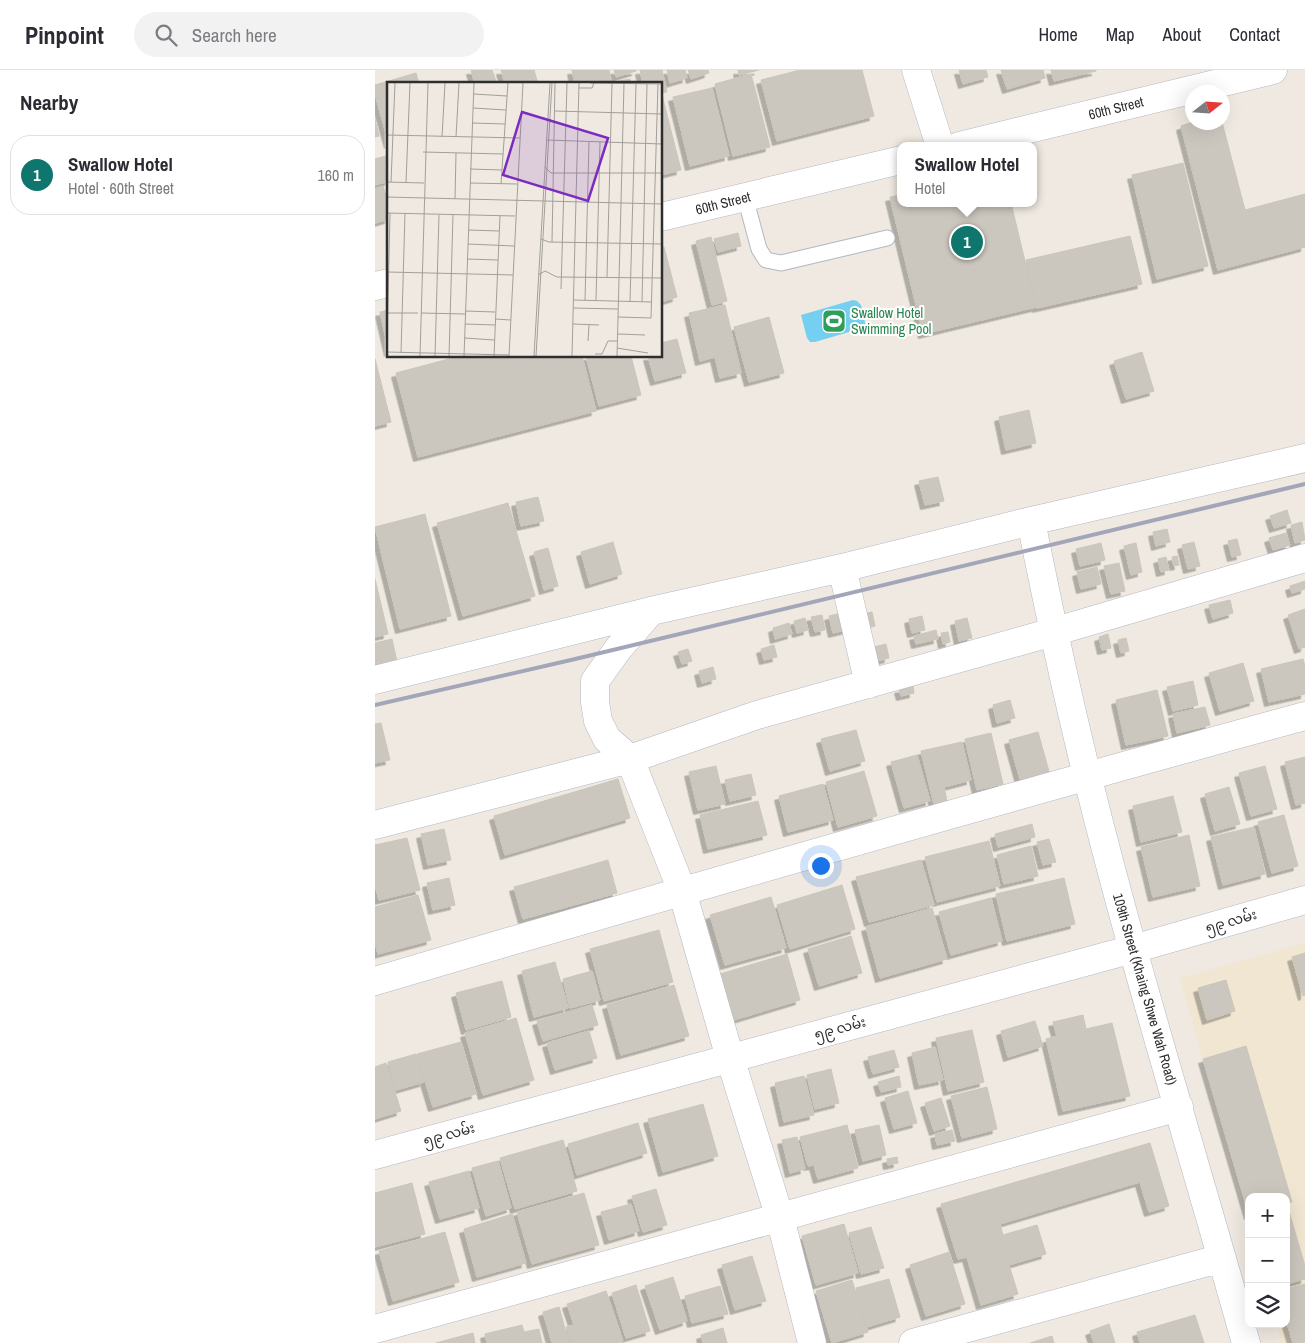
<!DOCTYPE html>
<meta charset="utf-8">
<style>
:root{--surface:#fff;--page:#f2f2f3;--text:#2b2b33;--muted:#7c7c81;--line:#e1e1e2;--accent:#0f766e}
body{margin:0;font-family:"Archivo Narrow","Noto Sans Myanmar",sans-serif;background:var(--page);color:var(--text)}
.controls{position:absolute;right:15px;bottom:15px;display:grid;overflow:hidden;border-radius:10px;box-shadow:0 5px 20px #0002}
.controls button{width:45px;height:45px;display:grid;place-items:center;padding:0;border:0;border-bottom:1px solid var(--line);background:var(--surface);color:var(--text);font:25px sans-serif}
.compass{position:absolute;left:810px;top:15px;width:45px;height:45px;border-radius:50%;background:var(--surface);box-shadow:0 5px 20px #0002;rotate:73deg}
.you{position:absolute;left:445px;top:795px;width:18px;height:18px;margin:-12px;border:4px solid #fff;border-radius:50%;background:#1a73e8;box-shadow:0 0 0 8px #1a73e833}
.badge{display:grid;place-items:center;width:32px;height:32px;border-radius:50%;background:var(--accent);color:#fff;font-size:16px;font-weight:700}
.pin{position:absolute;translate:-50% -50%;border:2px solid #fff;box-shadow:0 1px 5px #0006}
.popup{position:absolute;left:522px;top:72px;width:140px;height:65px;box-sizing:border-box;display:grid;place-content:center;border-radius:10px;background:var(--surface);filter:drop-shadow(0 1px 4px #0005);font-size:16px;white-space:nowrap;color:var(--muted)}
.popup b{font-size:19px;color:var(--text)}
.popup::after{content:'';position:absolute;left:50%;top:100%;margin-left:-10px;border:10px solid transparent;border-top-color:var(--surface)}
.list{margin:0;padding:0;list-style:none}
h2{display:flex;justify-content:space-between;align-items:center;height:65px;margin:0;padding:0 20px;font-size:21px}
h2 small{font-size:16px;font-weight:400;color:var(--muted)}
.list li{display:grid;grid-template-columns:32px 1fr auto;gap:15px;align-items:center;box-sizing:border-box;height:80px;margin:0 10px 10px;padding:0 10px;border:1px solid var(--line);border-radius:20px}
.list b{display:block;font-size:19px;white-space:nowrap}
.list p{margin:0;font-size:16px;white-space:nowrap;color:var(--muted)}
.list em{font-size:16px;font-style:normal;color:var(--muted)}
.icon{flex:none;width:28px;height:28px;fill:none;stroke:currentColor;stroke-width:2;stroke-linecap:round;stroke-linejoin:round}
.map{position:relative;flex:none;width:930px;height:1273px;overflow:hidden}
header{display:flex;align-items:center;gap:30px;box-sizing:border-box;height:70px;padding:0 25px;background:var(--surface);border-bottom:1px solid var(--line)}
header strong{font-size:24px}
nav{display:flex;gap:28px;margin-inline-start:auto;font-size:18px}
.search{width:350px;height:45px;background:var(--page);display:flex;align-items:center;gap:12px;box-sizing:border-box;padding:0 18px;border-radius:28px;color:var(--muted);font-size:19px}
main{display:flex}
aside{flex:1;background:var(--surface)}
.map>svg:first-child{display:block}
.education{fill:#f0e6d1}
.water{fill:#75cff0}
.building{fill:#cbc7bf;stroke:#cbc5ba;filter:url(#shadow)}
.lines{fill:none;stroke-linecap:round;stroke-linejoin:round}
.service-casing{stroke:#b4b7c1;stroke-width:17}
.minor-casing{stroke:#b4b7c1;stroke-width:29}
.service{stroke:#fff;stroke-width:15}
.minor{stroke:#fff;stroke-width:28}
.rail{stroke:#a3a6b8;stroke-width:4}
.labels{text-anchor:middle;stroke-width:4;stroke-linejoin:round;paint-order:stroke}
.street-label{font-size:14px;fill:#2e2e2e;stroke:#fff}
.leisure-label{font-size:14px;fill:#27864d;stroke:#fff;text-anchor:start}
.inset-road{fill:none;stroke:#a29e99;stroke-width:1}
.view{fill:#7b2cbf;fill-opacity:0.15;stroke:#7b2cbf;stroke-width:2.5}
.inset-edge{fill:none;stroke:#2e2e2e;stroke-width:2.5}
</style>
<header>
<strong>Pinpoint</strong>
<div class="search"><svg class="icon" aria-label="search" viewBox="0 0 24 24"><circle cx="10" cy="10" r="6"/><path d="M15 15l6 6"/></svg>Search here</div>
<nav><a>Home</a><a>Map</a><a>About</a><a>Contact</a></nav>
</header>
<main>
<aside>
<h2>Nearby<small></small></h2>
<ul class="list">
<li><span class="badge">1</span><div><b>Swallow Hotel</b><p>Hotel · 60th Street</p></div><em>160 m</em></li>
</ul>
</aside>
<div class="map">
<svg width="930" height="1273" viewBox="0 0 930 1273">
<defs>
<filter id="shadow"><feDropShadow dx="-4.5" dy="4.5" stdDeviation="0" flood-color="#0004"/></filter>
</defs>
<rect width="100%" height="100%" fill="#efe9e1"/>
<path class="education" d="M930,873v400h-23l-5,-19h9v-127h-37v28l-69,-247z"/>
<path class="water" d="M478,230l4,1 4,4 5,22 -51,15h-5l-3,-4 -6,-23z"/>
<path class="building" d="M96,0h21l5,14h-22z
M126,0h33l4,14h-33z
M197,0h37l3,14h-37z
M239,0h22v1l-20,6z
M265,0h22l5,22 -6,1v-9h-18z
M292,0h18l2,8 -17,5z
M313,0h20l1,3 -18,6z
M363,0h21l-20,5z
M425,0h62l12,46 -97,25 -16,-61z
M584,0h27l2,7 -25,7z
M626,0h42l2,8 -38,11z
M676,0h45v1l-42,10z
M41,3l3,11h-30v60l-14,-50v-9z
M376,4l19,73 -37,9 -18,-72z
M255,9l1,5h-16l-1,-2z
M337,18l17,68 -39,10 -17,-69z
M287,25l19,75 -20,5v-80z
M0,50l4,16 -4,1z
M818,52h29l23,88 60,-16v53l-87,23 -37,-144z
M14,85v26l-14,4v-26z
M808,93l25,103 -51,13 -25,-104z
M8,116l6,20v13l-14,4v-34z
M526,125v8h110l25,104 -113,27 -33,-137z
M363,163l3,13 -23,6 -4,-13z
M755,166l12,48 -105,24 -11,-48z
M336,167l16,64 -15,4 -16,-64z
M289,177l13,50 -16,5v-54z
M350,235l16,68 -21,5 -5,-21 -15,4 -11,-48z
M14,240v42l-9,-40z
M394,247l15,56 -35,9 -15,-55z
M302,269l9,34 -31,8 -7,-25h13v-13z
M767,282l12,39 -28,8 -12,-38z
M85,286h122l14,55 -178,46 -22,-84z
M211,286h45l10,39 -42,11z
M0,289l16,63 -16,4z
M654,340l7,33 -30,7 -7,-33z
M563,407l6,24 -19,4 -6,-24z
M163,427l6,24 -23,5 -5,-24z
M133,433l27,93 -72,20 -26,-93z
M912,440l4,13 -17,5 -4,-12z
M50,444l26,102 -51,13 -25,-102z
M927,452l3,18 -10,3 -4,-18z
M792,459l3,13 -14,4 -3,-14z
M911,463l4,12 -17,5 -4,-12z
M862,469l4,16 -9,2 -4,-16z
M238,472l9,32 -32,10 -9,-32z
M819,472l6,24 -12,3 -6,-24z
M726,473l4,17 -25,6 -4,-17z
M761,473l6,29 -11,3 -7,-29z
M173,478l10,38 -14,4 -10,-38z
M802,486l2,9 -5,1 -2,-9z
M791,487l3,13 -8,2 -3,-13z
M744,493l6,28 -14,3 -7,-28z
M722,497l4,17 -20,5 -4,-17z
M0,509l13,55 -13,3z
M930,511v8l-13,4 -2,-7z
M855,530l3,13 -20,6 -4,-14z
M930,539v38l-6,2 -11,-34z
M470,542l4,17 -16,4 -4,-17z
M497,542l3,14 -12,3 -4,-14z
M447,545l3,15 -10,2 -4,-15z
M547,546l3,14 -13,3 -3,-14z
M430,548l3,12 -11,3 -3,-12z
M592,548l5,20 -13,3 -4,-20z
M414,553l3,11 -17,5 -2,-11z
M561,560l2,9 -22,5 -2,-8z
M573,562l2,10 -7,2 -2,-11z
M733,564l3,14 -9,2 -3,-13z
M751,568l3,13 -8,2 -3,-13z
M17,569l6,27 -21,5 -2,-10v-18z
M511,574l3,14 -20,5 -3,-14z
M399,575l3,12 -13,3 -3,-11z
M313,579l4,12 -10,3 -4,-12z
M928,589l2,7v28l-36,8 -8,-33z
M868,593l11,38 -34,10 -11,-38z
M338,597l3,12 -14,4 -3,-12z
M818,611l5,24 -25,6 -6,-24z
M538,616l1,7 -13,3 -2,-7z
M782,620l11,46 -42,9 -10,-45z
M635,630l5,18 -18,5 -4,-18z
M830,637l5,18 -33,8 -4,-19z
M6,653l9,37 -15,3v-39z
M481,660l9,31 -35,10 -9,-32z
M663,662l12,43 -29,8 -12,-43z
M616,663l12,51 -26,6 -12,-51z
M587,672l9,38 -27,7 3,14 -13,3 -13,-53z
M542,685l13,46 -26,7 -13,-46z
M930,687v46l-9,2 -11,-43z
M341,696l9,38 -27,6 -9,-38z
M890,696l12,43 -26,7 -12,-43z
M489,701l13,45 -39,11 -12,-45z
M376,704l5,21 -26,6 -5,-21z
M243,709l12,39 -125,37 -11,-39z
M448,714l10,36 -45,12 -9,-36z
M854,717l11,37 -25,7 -10,-37z
M798,726l9,36 -41,10 -8,-36z
M383,731l9,34 -59,14 -8,-34z
M909,745l14,51 -26,7 -14,-51z
M657,754l3,13 -37,10 -3,-13z
M879,757l11,47 -42,11 -12,-48z
M69,759l7,31 -23,5 -7,-31z
M814,765l11,51 -47,11 -12,-50z
M32,768l13,52 -41,10 -4,-15v-40z
M674,769l7,23 -13,3 -6,-23z
M614,771l11,45 -63,16 -12,-45z
M656,776l7,30 -34,8 -7,-29z
M233,790l9,33 -94,26 -9,-32z
M546,790l13,45 -65,17 -13,-45z
M74,808l6,27 -22,5 -6,-27z
M689,808l11,46 -68,17 -11,-47z
M467,815l13,44 -65,20 -13,-44z
M43,825l13,45 -53,14 -3,-12v-35z
M396,827l15,51 -61,17 -15,-50z
M616,828l11,43 -51,14 -12,-43z
M557,838l15,51 -67,19 -14,-51z
M284,860l14,52 -69,19 -14,-52z
M476,866l11,37 -43,13 -11,-37z
M930,883v42l-2,1 -11,-39z
M412,884l13,46 -66,20 -14,-46z
M180,892l13,46 -34,9 -12,-46z
M217,901l8,29 -30,8 -7,-29z
M851,910l9,31 -28,9 -9,-32z
M127,911l9,36 -45,13 -10,-37z
M299,915l15,51 -68,19 -14,-50z
M217,935l6,20 -55,16 -6,-20z
M708,945l3,14 26,-6 18,73 -67,15 -17,-72 11,-3 -4,-14z
M141,948l18,62 -51,15 -18,-62z
M660,951l8,25 -35,11 -7,-26z
M597,960l12,52 -36,9 -12,-53z
M214,961l8,27 -42,12 -8,-27z
M86,972l15,52 -43,13 -16,-53z
M871,976l46,156 -6,2v-7h-37v18l-46,-156z
M560,977l8,33 -24,5 -7,-32z
M519,980l5,17 -26,7 -5,-17z
M41,984l8,28 -28,8 -8,-28z
M11,993l15,48 -26,8v-52z
M456,999l8,34 -24,6 -8,-34z
M429,1006l10,39 -30,7 -9,-39z
M524,1006l2,11 -20,5 -3,-10z
M612,1017l10,42 -35,9 -11,-42z
M533,1021l9,32 -23,6 -9,-31z
M566,1028l9,28 -16,5 -9,-28z
M328,1034l15,52 -55,16 -15,-53z
M263,1053l9,30 -70,22 -9,-31z
M472,1055l11,43 -40,11 -4,-14 -6,1 -8,-29z
M504,1055l7,30 -23,6 -8,-31z
M577,1060l3,11 -18,4 -2,-11z
M422,1067l8,32 -15,4 -8,-33z
M188,1070l14,51 -62,18 -15,-51z
M775,1073l19,63 -20,6 -9,-30 -140,42 3,11 34,-10 9,29 -37,11 9,29 -37,11 -14,-48 -9,2 -17,-55z
M522,1087l1,6 -10,2 -1,-6z
M123,1091l13,47 -25,8 -14,-48z
M94,1101l10,37 -39,11 -11,-37z
M37,1113l13,51 -50,13v-54z
M281,1119l11,36 -24,7 -11,-36z
M209,1123l15,52 -67,19 -15,-52z
M256,1134l8,27 -30,9 -8,-28z
M911,1138h2l17,58v13l-19,5z
M137,1144l14,49 -49,14 -13,-48z
M469,1154l14,49 -42,12 -14,-49z
M496,1157l13,41 -23,6 -12,-41z
M70,1162l14,50 -66,19 -14,-50z
M574,1182l16,52 -39,12 -16,-51z
M377,1186l14,45 -31,9 -13,-45z
M298,1207l14,44 -27,9 -15,-44z
M514,1209l11,38 -33,10 -11,-39z
M477,1210l16,52 -36,11 -16,-52z
M930,1214v58l-12,1 -7,-23v-31z
M261,1215l14,46 -24,7 -14,-45z
M345,1216l8,28 -36,9 -7,-27z
M231,1221l17,50 -7,2h-45l-5,-16 8,-2 -7,-21z
M184,1237l10,36h-17l-9,-31z
M820,1245l9,28h-64l-3,-11z
M734,1254l6,19h-21l-4,-12z
M147,1255l2,7 15,-3 3,14h-55l-2,-9z
M348,1258l4,15h-24l-2,-8z
M98,1263l2,10h-39z
M677,1266l2,7h-24z"/>
<g class="lines">
<g class="service-casing">
<path id="service" d="M370,127l14,52 7,11 15,3 106,-25"/>
</g>
<g class="minor-casing">
<path id="minor" d="M541,0l24,76
M584,76l314,-76
M286,147l240,-57
M0,216l14,-3
M656,451c17,85 35,170 56,254 47,191 106,379 159,568
M467,498l27,116
M276,541l-33,38 -23,32v21l3,19 9,18 23,20 52,132 48,167 50,160 32,125
M0,610l276,-69 191,-43 189,-47 274,-63
M0,755l255,-66 127,-44 296,-83 252,-74
M0,911c309,-91 619,-180 930,-265
M0,1085l758,-206 172,-49
M0,1259l804,-222
M538,1273l309,-85"/>
</g>
<use href="#service" class="service"/>
<use href="#minor" class="minor"/>
<path class="rail" d="M0,635l196,-45 734,-176"/>
</g>
<defs>
<g id="stadium-square" transform="scale(1.25)"><rect x="-9" y="-9" width="18" height="18" rx="4" fill="#2e9e5b" stroke="#fff"/><path d="M0-5a6.5 5 0 1 0 0 10a6.5 5 0 1 0 0-10ZM-3.5-1.8h7v3.6h-7Z" fill="#fff"/></g>
</defs>
<g fill-rule="evenodd">
<use href="#stadium-square" x="459" y="251"/>
</g>
<g class="labels">
<g class="street-label">
<text transform="translate(741 38) rotate(-14)" y="5">60th Street</text>
<text transform="translate(348 133) rotate(-14)" y="5">60th Street</text>
<text transform="translate(856 851) rotate(-16)" y="5">၅၉ လမ်း</text>
<text transform="translate(770 919) rotate(74)" y="5">109th Street (Khaing Shwe Wah Road)</text>
<text transform="translate(465 958) rotate(-15)" y="5">၅၉ လမ်း</text>
<text transform="translate(74 1064) rotate(-15)" y="5">၅၉ လမ်း</text>
</g>
<g class="leisure-label">
<text x="476" y="248">Swallow Hotel<tspan x="476" dy="16">Swimming Pool</tspan></text>
</g>
</g>
<g transform="translate(12 12)">
<rect width="275" height="275" fill="#efe9e1"/>
<path class="inset-road" d="M203,1l72,1M192,6h13l2,-5M87,12l33,2M86,26l33,2M168,29l107,3M85,41l33,1M0,53l133,3M55,55l3,-54M69,55l3,-54M160,58l115,4M36,70l80,2M158,85l6,6h111M83,87l32,1M0,100l37,1M4,100l4,-99M19,100l4,-99M83,101l47,1M114,102l7,-101M0,115l275,7M68,117l1,-46M234,121l3,-120M0,131l128,3M81,148l31,1M154,157l8,3 113,2M165,160l3,-159M81,162l46,2M80,177l31,1M1,190l125,3M151,193l7,-4 12,6 105,1M220,195l5,-194M174,207l6,-206M186,218l79,2M198,218l4,-158M209,218l4,-158M243,220l6,-218M255,220l5,-218M186,226l45,1M78,229l30,1M0,231h31M34,231l44,1M231,235l33,1 7,-234M108,237l16,1M78,242l30,1M186,242l26,1M231,252l27,1M78,256l29,2M0,259l3,-128M201,259l1,-16M230,266l31,5M0,270l122,3M14,271l4,-140M208,272h7l6,-13h9M33,274l8,-273M48,274l4,-141M62,274l4,-141M77,274l10,-273M107,274l6,-140M122,274l14,-273M147,274l16,-273M149,274l16,-273M185,274l7,-273M230,274l4,-153"/>
<path class="view" d="M135,30l86,26 -20,63 -85,-26z"/>
<rect width="275" height="275" class="inset-edge"/>
</g>
</svg>
<div class="controls">
<button>+</button>
<button>−</button>
<button><svg class="icon" aria-label="layers" viewBox="0 0 24 24"><path d="M12 4l9 5-9 5-9-5zM3 14l9 5 9-5"/></svg></button>
</div>
<svg class="compass" viewBox="-18 -18 36 36"><path d="M0-13l5 13h-10z" fill="#e53935"/><path d="M0 13l5-13h-10z" fill="#7c7c81"/></svg>
<div class="you"></div>
<div class="pin badge" style="left:592px;top:172px">1</div>
<div class="popup"><b>Swallow Hotel</b>Hotel</div>
</div>
</main>
